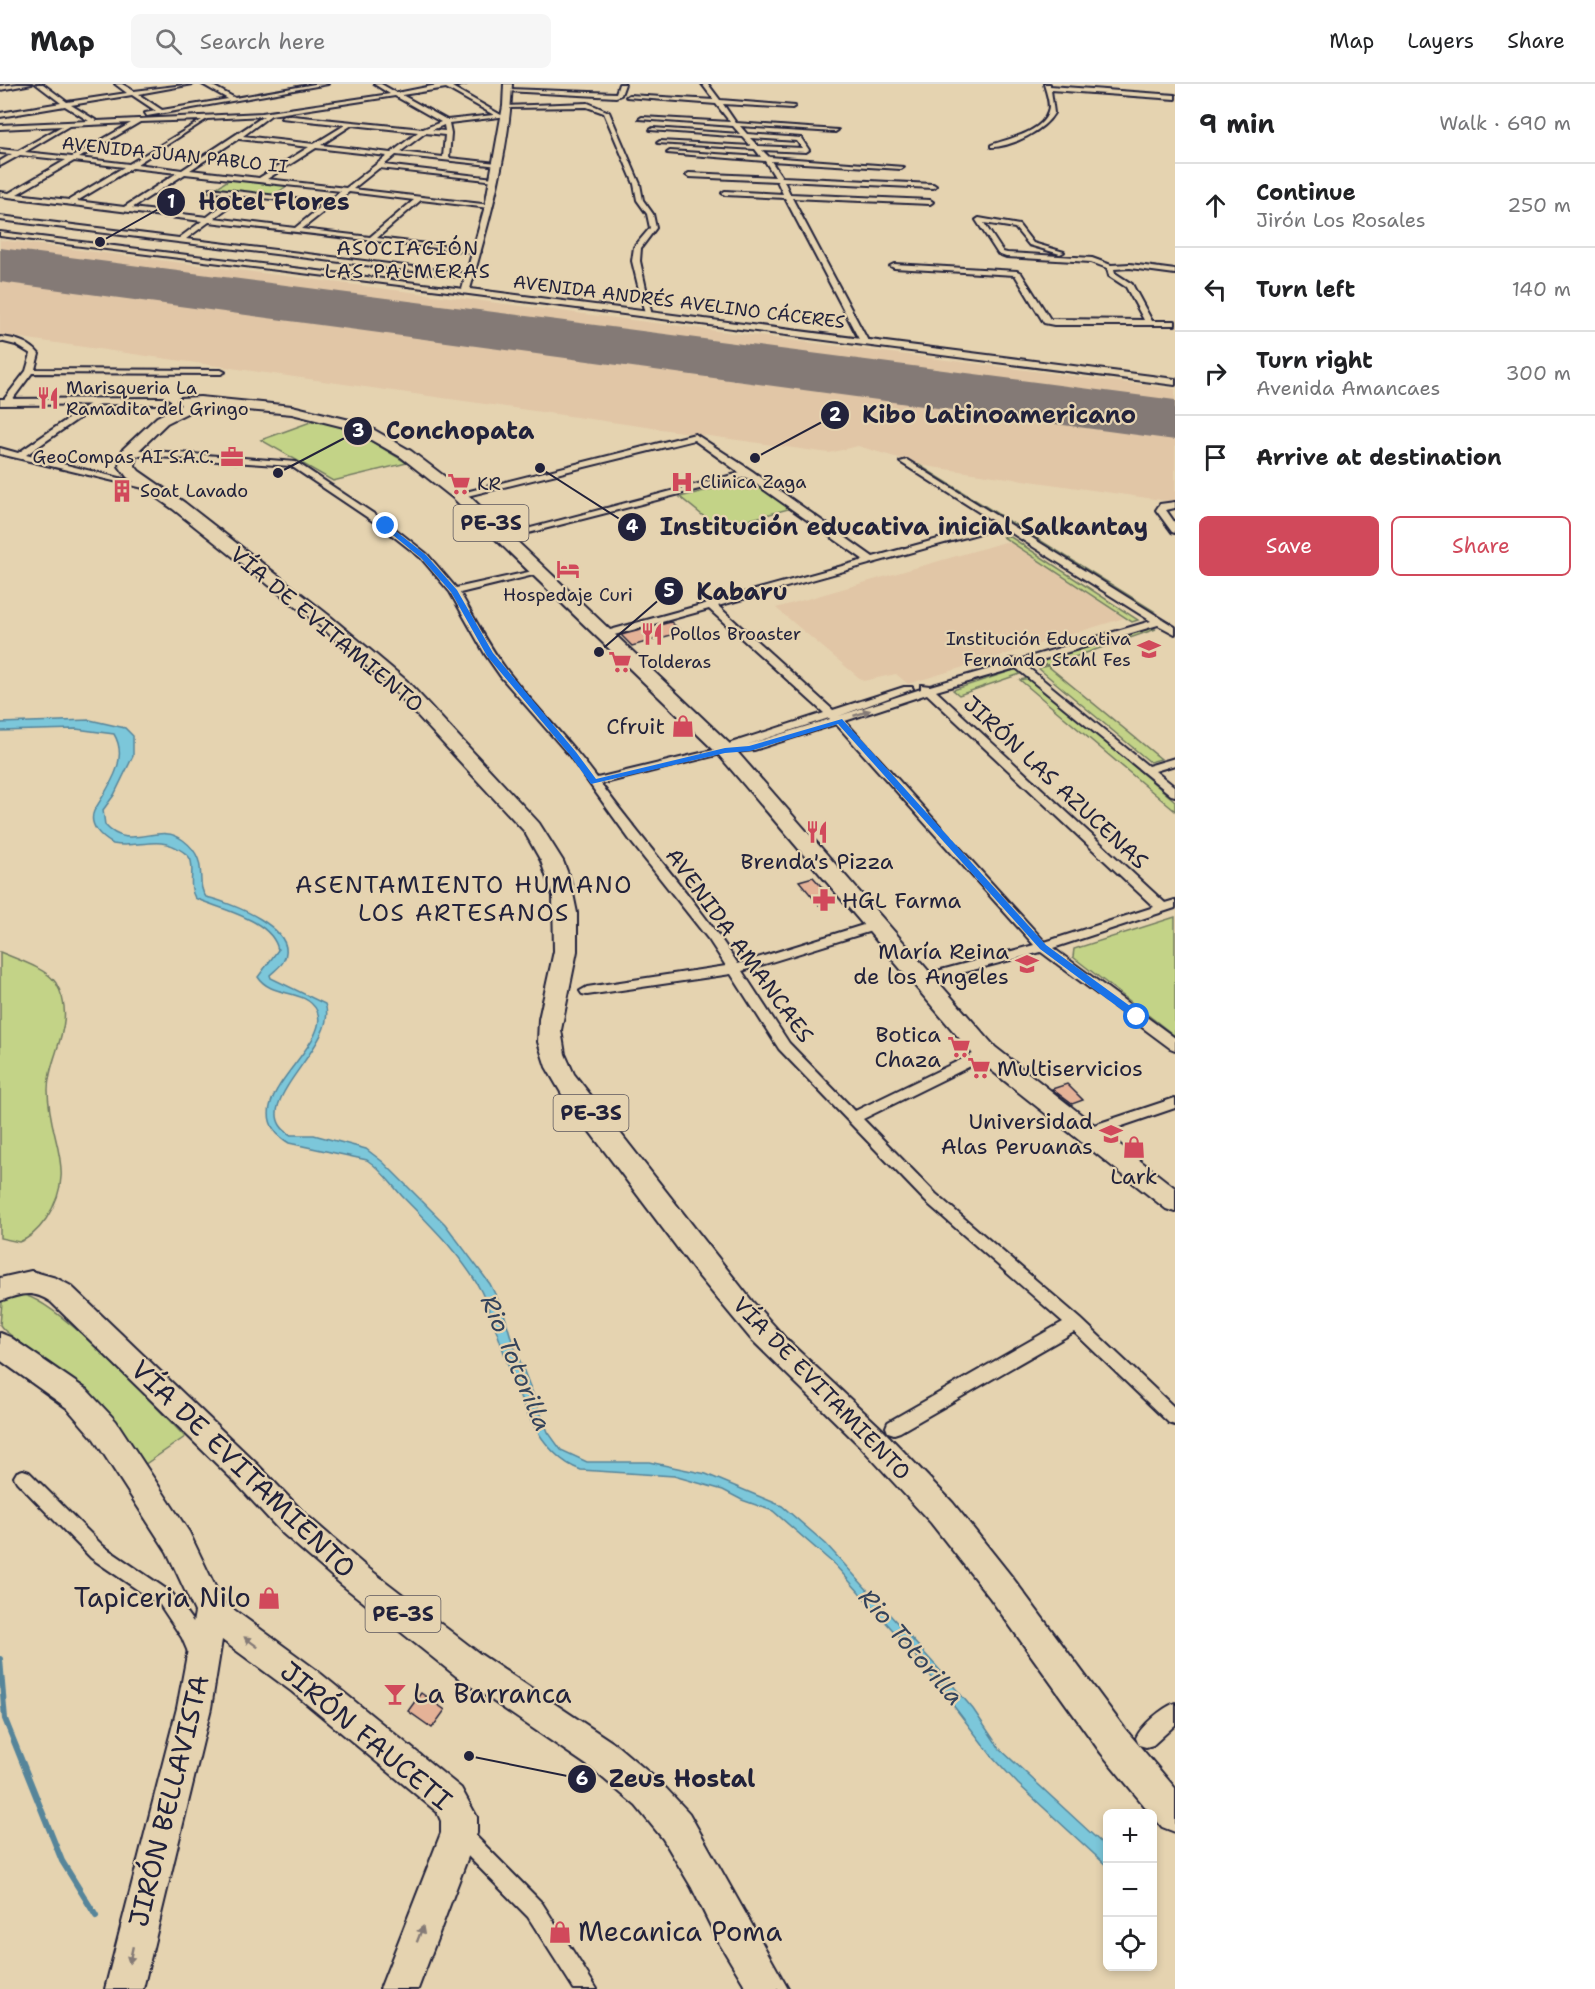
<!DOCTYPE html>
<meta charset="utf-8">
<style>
:root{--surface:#fff;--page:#f6f6f6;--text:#202124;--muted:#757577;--line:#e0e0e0;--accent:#d1495b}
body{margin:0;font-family:"Shantell Sans",sans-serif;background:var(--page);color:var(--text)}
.controls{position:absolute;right:18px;bottom:18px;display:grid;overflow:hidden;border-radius:9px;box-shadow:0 3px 9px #0003}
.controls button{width:54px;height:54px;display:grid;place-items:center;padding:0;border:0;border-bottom:2px solid var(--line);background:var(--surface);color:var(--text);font:30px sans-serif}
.stop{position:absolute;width:18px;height:18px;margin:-14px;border:4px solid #1a73e8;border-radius:50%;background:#fff}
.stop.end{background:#1a73e8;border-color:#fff;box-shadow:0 2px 6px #0008}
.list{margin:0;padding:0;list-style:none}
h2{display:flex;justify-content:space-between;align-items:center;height:78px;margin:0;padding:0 24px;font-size:26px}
h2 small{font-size:20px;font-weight:400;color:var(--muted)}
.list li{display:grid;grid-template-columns:39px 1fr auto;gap:18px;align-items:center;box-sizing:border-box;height:84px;padding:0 24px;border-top:2px solid var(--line)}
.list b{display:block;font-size:22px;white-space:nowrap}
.list p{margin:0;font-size:20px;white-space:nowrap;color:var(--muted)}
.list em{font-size:20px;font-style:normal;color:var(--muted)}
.actions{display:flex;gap:12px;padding:18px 24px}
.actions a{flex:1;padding:14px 0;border:2px solid var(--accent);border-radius:9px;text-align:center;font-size:21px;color:var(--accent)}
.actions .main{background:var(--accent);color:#fff}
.icon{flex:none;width:33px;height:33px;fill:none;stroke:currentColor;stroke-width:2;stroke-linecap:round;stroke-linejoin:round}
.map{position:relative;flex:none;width:1175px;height:1905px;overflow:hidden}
header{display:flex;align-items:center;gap:36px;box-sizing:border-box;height:84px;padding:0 30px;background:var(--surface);border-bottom:2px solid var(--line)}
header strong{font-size:28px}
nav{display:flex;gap:33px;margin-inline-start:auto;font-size:21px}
.search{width:420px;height:54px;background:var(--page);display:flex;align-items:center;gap:15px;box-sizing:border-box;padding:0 21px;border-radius:9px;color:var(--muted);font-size:22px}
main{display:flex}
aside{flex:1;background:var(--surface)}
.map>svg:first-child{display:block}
.built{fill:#e1c6a6}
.green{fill:#c3d387;stroke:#727a61;stroke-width:1.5}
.water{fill:#7bc7da;stroke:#57859a;stroke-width:1.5}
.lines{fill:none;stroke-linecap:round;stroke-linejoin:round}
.stream{stroke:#57859a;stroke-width:6}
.runway{fill:#847a76;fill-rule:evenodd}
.building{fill:#e5b297;stroke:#22223b;stroke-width:1.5}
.minor-casing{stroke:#22223b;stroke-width:4}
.tertiary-casing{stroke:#22223b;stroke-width:4}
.trunk-casing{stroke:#22223b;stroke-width:4}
.minor{fill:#e5d3b0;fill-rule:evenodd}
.tertiary{fill:#e5d3b0;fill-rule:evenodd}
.trunk{fill:#e5d3b0;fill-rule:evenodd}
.oneway{fill:#847a76}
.route{fill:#1a73e8}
.labels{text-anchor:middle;stroke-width:4.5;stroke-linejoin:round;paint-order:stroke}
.far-street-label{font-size:18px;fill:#22223b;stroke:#e5d3b0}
.far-poi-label{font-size:18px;fill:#22223b;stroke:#e5d3b0;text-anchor:start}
.far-neighbourhood-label{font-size:20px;letter-spacing:1.5px;fill:#22223b;stroke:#e5d3b0}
.shield{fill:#e5d3b0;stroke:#5c575e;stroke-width:1.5}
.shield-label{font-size:21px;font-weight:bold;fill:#22223b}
.street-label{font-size:22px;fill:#22223b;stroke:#e5d3b0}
.poi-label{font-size:22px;fill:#22223b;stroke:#e5d3b0;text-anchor:end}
.neighbourhood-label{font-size:24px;letter-spacing:1.5px;fill:#22223b;stroke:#e5d3b0}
.water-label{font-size:24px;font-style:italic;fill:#34435b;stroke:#e5d3b0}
.near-street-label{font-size:27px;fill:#22223b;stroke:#e5d3b0}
.near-poi-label{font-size:27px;fill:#22223b;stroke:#e5d3b0;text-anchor:start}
.leader{fill:none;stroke:#22223b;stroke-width:2}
.callout-dot{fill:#22223b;stroke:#e5d3b0;stroke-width:2}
.mark-label{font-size:18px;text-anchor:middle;font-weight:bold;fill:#fff}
.callout-label{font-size:24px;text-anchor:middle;font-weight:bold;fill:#22223b;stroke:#e5d3b0;stroke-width:4.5;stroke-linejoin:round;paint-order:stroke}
</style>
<header>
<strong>Map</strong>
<div class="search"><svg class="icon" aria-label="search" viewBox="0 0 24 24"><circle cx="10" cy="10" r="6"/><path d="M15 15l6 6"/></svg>Search here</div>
<nav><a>Map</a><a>Layers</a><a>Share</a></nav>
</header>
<main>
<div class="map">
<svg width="1175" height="1905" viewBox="0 0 1175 1905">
<rect width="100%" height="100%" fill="#e5d3b0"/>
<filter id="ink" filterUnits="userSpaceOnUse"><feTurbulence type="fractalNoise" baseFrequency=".0167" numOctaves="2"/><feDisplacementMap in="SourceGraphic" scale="12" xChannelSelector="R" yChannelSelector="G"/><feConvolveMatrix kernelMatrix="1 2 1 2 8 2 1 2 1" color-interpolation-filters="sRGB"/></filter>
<g filter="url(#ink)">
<path class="built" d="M0,156l1175,149v113l-250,-36 -67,-20 -29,7 -829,-118z
M1005,458h5l114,76 -216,66 -12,-10 -33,7 -87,-73z"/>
<path class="green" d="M230,95l58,6 -15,11 -59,-7z
M316,336l37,10 54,33 -74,18 -72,-41z
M913,381h6l235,146 -6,2z
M752,395l40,29 -74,20 -38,-31z
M1009,452l129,84 -6,2 -129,-85z
M1146,544l10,1 -105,36 -18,-1z
M1047,582l2,1 112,92 -11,3 -112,-94z
M1017,585l6,4 -64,22 -6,-5z
M1029,594l146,123v10l-155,-131z
M1175,833v119l-102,-79 1,-8z
M0,868c16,7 46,16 56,31 23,40 -8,71 -8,107 0,51 31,79 -2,129 -7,10 -15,19 -27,23l-19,-4z
M24,1211c39,10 130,110 161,142l-44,30 -103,-110 -35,-28 -3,-4 2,-23 8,-6z"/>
<path class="water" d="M90,636l35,8 8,8v20l-19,39 -11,15 2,15c25,28 54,-4 78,15 28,21 11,42 23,57 23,5 96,32 77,65 -3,5 -9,9 -13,13l1,3 54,26c16,41 -84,103 -34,131h23l52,14 17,13 62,62 45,60 13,26 9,31 36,91 13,18 26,12h62l57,12 76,32 44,38 111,123 36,42 27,40 107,99v18l-89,-82 -27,-29 -77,-101 -79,-89 -62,-54 -31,-11 -19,-10 -49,-14 -93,-6c-60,-21 -74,-126 -100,-179 -19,-36 -51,-66 -79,-95 -12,-13 -20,-26 -35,-36l-78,-17c-63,-38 45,-96 28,-132 -11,-23 -46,-13 -59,-34l20,-27c-6,-31 -59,-41 -83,-52 -7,-12 -1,-25 -4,-37 -1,-5 -5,-7 -9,-10 -23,-17 -44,-2 -69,-7 -12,-7 -25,-19 -19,-33 13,-23 36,-50 20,-77l-38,-5 -76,2v-8z"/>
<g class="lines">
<path class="stream" d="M0,1575l5,60 57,142 34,55"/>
<path class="runway" d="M0,164l1175,152v40l-1175,-158z"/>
</g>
<path class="building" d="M516,429l13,12 -20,5 -13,-12z
M671,538l11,10 -50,14 -11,-11z
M813,793l21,24 -15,4 -20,-24z
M1067,1000l16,16 -11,4 -20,-15z
M421,1609l24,17 -13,18 -24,-17z"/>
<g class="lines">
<g class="minor-casing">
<path id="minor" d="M17,0h15l-32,6v-4z
M36,0h7l24,18 60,-9 -12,-9h7l12,7 59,-7 -55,10 24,16 66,-11 -26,-15h7l26,14 80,-14h13l-181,32 -2,-3 11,-2 -24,-16 -61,10 26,16 165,-8 128,-19 -16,-10h7l16,9 45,-9h24l-14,3 49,28 7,1 -59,7 2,10 -2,25 48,5 2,3 -103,-11 -12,10 110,13 2,3 -117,-13 -26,21 138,16 -2,3 -68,-8 -44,38 100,12 4,2 -2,1 -270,-31 -23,17 284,35 4,2 -4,2 -470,-58v-4l179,22 23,-17 -202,-25v-4l9,1 57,-33 -46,-5 -20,11v-5l12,-7 -12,-1v-4l18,2 44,-25 -62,3v-4l89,-4 -24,-15 -65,11v-4l61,-10zM446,4l48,27 -47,5 -45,-25zM395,12l46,26 -18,7 -140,-14 -2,3 64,7 -31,19 -71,-8 28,-21zM264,32l-82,54 -45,-6 70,-45zM202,36l-73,44 -50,-6 61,-36zM131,39l-59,34 -47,-5 44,-26zM352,41l66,7 -27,21 -70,-8zM444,41l1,6 -13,-1zM425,49l20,2 -2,22 -43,-5zM238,55h1l70,8 -50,31 -69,-8zM316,64l71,8 -41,32 -79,-9zM74,77l50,6 -55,33 -52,-6zM132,84l45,5 -53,34 -47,-6zM185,90l156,17 -13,11 -118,-14 -2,3 28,4 -29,22 -75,-9zM349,108l65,8 -44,37 -68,-8zM244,112l79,9 -28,23 -81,-10z
M619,0h6l-4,11 -5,2 -110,-6 3,-2 107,4z
M702,0h6l12,16 75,6 -3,2 -69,-4 13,19 102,7 -3,2 -95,-6 7,8 54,4 8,12 -3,2 -44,-2 7,7 135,10 -3,2 -130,-8 11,16 151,7 3,2 -3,2 -149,-7 6,13 140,6 3,2 -3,2 -138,-6 76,143 -1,2 -7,-2 -75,-143 -60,-3 -3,-2 3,-2 58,3 -6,-13 -88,-4 -3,-2 3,-2 86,4 -10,-16 -98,-8 3,-2 91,6 -6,-8 -98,-6 3,-2 91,5 -8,-9 -93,-7 3,-2 87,6 -7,-8 -94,-7 3,-2 88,5 -14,-18 -90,-7 3,-2 85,5zM750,54l47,3 5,7 -44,-2z
M1044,0h6v2l125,9v4l-124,-9 3,23c-10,18 -43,34 -63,34v-2c16,-6 51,-12 57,-33 3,-8 -2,-20 -4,-28z
M588,19l21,9 31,72 3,16 10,14 3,14 -15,20 -1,13 12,55 -7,-2 -13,-53 2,-14 16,-19 -3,-14 -10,-14 -3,-16 -30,-71 -17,-6 -80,1 -3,-2z
M979,134l40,7 14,18 31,9 -4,2 -31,-9 -14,-17 -31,-5 19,29 4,1 85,5 19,7 19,-1 45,6v4l-45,-6 -16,1 1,4 17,11 20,37h23v4h-121l-10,-2 -29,-48 -121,-7 -4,-2 4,-2 123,7 4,2 29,46 94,1 -18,-33 -17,-11 -2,-8 -16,-6 -85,-5 -8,-3 -22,-34z
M0,148l464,57 4,2 -4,2 -464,-57z
M0,253c15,1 29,5 39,17l-4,15 186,1 4,2 -4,2 -189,-1 -23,31h-3l-4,-2 24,-31 5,-17 -15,-9 -16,-4z
M94,317l7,2 -75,52 130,32v4l-156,-37v-6l18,5z
M695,350l57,37 121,86 123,-34 -96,-61 7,-2 268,167v7l-17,-9 -133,40 123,101 27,-8v7l-20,6 20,16v9l-4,-1 -155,-127 -80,23 229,212 10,-3v8l-122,40 122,90v12l-5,-2 -129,-96 -121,32 -5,-1 -2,-3 2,-3 119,-32 -198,-221 -82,26 -29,3 -124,31c44,60 96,117 137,180l135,-42h8l2,3 -2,3 -139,43 47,72 66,68 126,-61h10l2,3 -2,3 -128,63 73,75 145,125 94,89v17l-6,-2 -95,-91 -174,100 -6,2 -6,-2 -2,-5 2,-5 175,-100 -137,-120 -147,-153 -48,-75 -144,21 -5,-1 -2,-3 7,-4 139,-21 -17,-26 -77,-97 -63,-88 -68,-78 -16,-23 -35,-62 -29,-34 -38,-30 -92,-62 -163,-11 -4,-3 4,-3 168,13 93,62 38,30 29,34 86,-19v4l-82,20c15,26 29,54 48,79 28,36 61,68 89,106l133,-32 1,-3 93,-30 -115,-104 -102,28 -4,-1v-4l261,-72 -118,-83 -241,62 -5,-3 240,-63 -46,-33 -235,58 -5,-3zM1002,443l149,94 -132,39 -9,-1v4l-80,23 -9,-1v4l-82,27 74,-27 -1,-2h-8l-71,23 -115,-104zM927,610l227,213 -109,35 -200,-221zM829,634l1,1 -84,26z
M1175,418v6l-9,2 9,13v10l-3,-1 -16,-22 4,-6z
M1175,1014v10l-88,30 -5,-1 -2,-4 2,-4z
M23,1386l6,2 74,74 69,47 24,33 11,27 -2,6 -7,3 -7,-3 -9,-21 -22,-33 -69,-47 -74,-76 -3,-5 3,-5z
M1175,1619v22l-22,20 -7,2 -7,-2 -3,-7c6,-13 26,-30 39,-35z
M461,1741l7,3 74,75 55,86h-23l-46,-72 -74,-75 -3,-7 3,-7z"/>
</g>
<g class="tertiary-casing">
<path id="tertiary" d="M504,0h8c-3,70 -23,138 -42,205l705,90v6l-714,-92 24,-87 18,-100z
M0,315l163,-1 6,3 -6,3 -163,1z"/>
</g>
<g class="trunk-casing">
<path id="trunk" d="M200,313l92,9 70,17 49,28 54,41 267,254 263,301 180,141v24l-9,-3 -189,-150 -259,-305 -265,-256 -52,-41 -49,-28 -60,-15 -91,-8 -34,17 -31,30 -1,13 4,5 46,32 146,114 76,64 132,142 24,38 7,18 7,34v38l-16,79 4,24 9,20 178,227 34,38 95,89 72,75 59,74 113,152 50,59v44l-13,-5 -61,-74 -111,-155 -59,-75 -71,-77 -110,-108 -53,-64 -134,-178 -17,-29 -8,-25 1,-23 15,-68 -1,-55 -12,-35 -17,-30 -131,-142 -74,-64 -146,-116 -46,-32 -8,-11 4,-17 34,-32 24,-12 -3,-4 2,-3z
M31,1187l25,7 15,8 186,178 46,48 61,53 116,89 135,90 45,38 29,31 99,176h-41l-29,-48 -26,-53 -29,-49 -27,-33 -45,-38 -135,-92 -114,-91 -61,-53 -46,-50 -184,-180c-19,-13 -31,-8 -51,-1v-23z
M0,1249l10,4 77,53 29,31 73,111 33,69 93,68 146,119 16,29v16l-59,156h-38l61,-156v-12l-4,-9 -146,-121 -69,-51 -11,68 -68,281h-38l72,-281 18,-96 -28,-60 -73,-113 -27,-31 -67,-48z"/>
</g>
<use href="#minor" class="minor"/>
<use href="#tertiary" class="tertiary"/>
<use href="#trunk" class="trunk"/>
</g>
<defs><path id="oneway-solid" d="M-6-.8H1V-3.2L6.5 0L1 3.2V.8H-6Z" transform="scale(1.5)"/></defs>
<g class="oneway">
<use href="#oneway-solid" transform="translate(862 629) rotate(-18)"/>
<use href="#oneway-solid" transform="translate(251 1558) rotate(-143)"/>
<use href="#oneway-solid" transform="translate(420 1850) rotate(-69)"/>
<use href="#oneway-solid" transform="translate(131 1871) rotate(102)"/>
</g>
</g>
<path class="route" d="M383,441h5l38,30 31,35 36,63 83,99 20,27 129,-31 24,-2 93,-27 204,226 95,69v5h-7l-94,-70 -202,-225 -88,27 -25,2 -134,31 -21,-29 -83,-99 -36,-64 -30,-34 -38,-31z"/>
<defs>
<g id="restaurant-bare" transform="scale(1.8)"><path d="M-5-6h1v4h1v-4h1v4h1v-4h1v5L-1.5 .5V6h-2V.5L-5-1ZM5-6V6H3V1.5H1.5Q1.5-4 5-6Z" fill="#d1495b" stroke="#e5d3b0" stroke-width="2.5" paint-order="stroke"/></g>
<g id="office-bare" transform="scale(1.8)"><path d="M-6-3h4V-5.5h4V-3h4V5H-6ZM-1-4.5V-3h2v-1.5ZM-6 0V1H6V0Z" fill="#d1495b" stroke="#e5d3b0" stroke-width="2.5" paint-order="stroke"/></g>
<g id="hospital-bare" transform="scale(1.8)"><path d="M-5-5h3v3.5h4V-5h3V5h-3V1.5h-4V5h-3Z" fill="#d1495b" stroke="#e5d3b0" stroke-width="2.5" paint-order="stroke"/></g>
<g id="supermarket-bare" transform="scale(1.8)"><path d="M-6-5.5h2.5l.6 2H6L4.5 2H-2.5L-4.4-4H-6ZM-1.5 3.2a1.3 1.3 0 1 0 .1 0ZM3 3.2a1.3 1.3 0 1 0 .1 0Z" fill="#d1495b" stroke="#e5d3b0" stroke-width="2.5" paint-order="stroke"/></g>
<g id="building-bare" transform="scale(1.8)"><path d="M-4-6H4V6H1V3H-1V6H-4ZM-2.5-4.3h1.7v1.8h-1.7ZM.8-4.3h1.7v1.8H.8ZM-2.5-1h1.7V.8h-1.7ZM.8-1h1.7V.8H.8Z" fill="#d1495b" stroke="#e5d3b0" stroke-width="2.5" paint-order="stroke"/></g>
<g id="hotel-bare" transform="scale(1.8)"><path d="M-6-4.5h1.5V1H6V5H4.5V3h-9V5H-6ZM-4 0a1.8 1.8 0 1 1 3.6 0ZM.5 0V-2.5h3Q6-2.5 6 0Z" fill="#d1495b" stroke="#e5d3b0" stroke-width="2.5" paint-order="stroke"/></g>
<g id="school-bare" transform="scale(1.8)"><path d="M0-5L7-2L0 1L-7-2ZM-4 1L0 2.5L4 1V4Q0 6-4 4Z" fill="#d1495b" stroke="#e5d3b0" stroke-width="2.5" paint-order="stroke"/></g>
<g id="shop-bare" transform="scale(1.8)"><path d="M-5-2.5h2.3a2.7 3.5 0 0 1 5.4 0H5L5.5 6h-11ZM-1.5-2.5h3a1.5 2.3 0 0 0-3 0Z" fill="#d1495b" stroke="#e5d3b0" stroke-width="2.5" paint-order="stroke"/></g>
<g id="pharmacy-bare" transform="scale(1.8)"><path d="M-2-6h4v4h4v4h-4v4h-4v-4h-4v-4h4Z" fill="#d1495b" stroke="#e5d3b0" stroke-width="2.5" paint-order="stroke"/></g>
<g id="university-bare" transform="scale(1.8)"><path d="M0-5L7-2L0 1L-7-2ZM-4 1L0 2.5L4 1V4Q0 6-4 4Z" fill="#d1495b" stroke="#e5d3b0" stroke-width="2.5" paint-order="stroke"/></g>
<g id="bar-bare" transform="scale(1.8)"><path d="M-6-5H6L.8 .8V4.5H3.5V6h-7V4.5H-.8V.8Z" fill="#d1495b" stroke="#e5d3b0" stroke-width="2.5" paint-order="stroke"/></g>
</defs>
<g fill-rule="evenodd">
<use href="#restaurant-bare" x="48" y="314"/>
<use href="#office-bare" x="232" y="373"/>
<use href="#hospital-bare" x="682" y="398"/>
<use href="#supermarket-bare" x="459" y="400"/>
<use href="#building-bare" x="122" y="407"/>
<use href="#hotel-bare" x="568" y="485"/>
<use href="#restaurant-bare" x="652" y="550"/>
<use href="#school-bare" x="1149" y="565"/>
<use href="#supermarket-bare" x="620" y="578"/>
<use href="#shop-bare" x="683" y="642"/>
<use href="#restaurant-bare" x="817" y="748"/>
<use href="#pharmacy-bare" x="824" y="816"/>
<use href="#school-bare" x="1027" y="880"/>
<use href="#supermarket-bare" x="959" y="963"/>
<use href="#supermarket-bare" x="979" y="984"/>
<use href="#university-bare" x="1111" y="1050"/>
<use href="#shop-bare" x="1134" y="1063"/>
<use href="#shop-bare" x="269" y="1514"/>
<use href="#bar-bare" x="395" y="1610"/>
<use href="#shop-bare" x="560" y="1848"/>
</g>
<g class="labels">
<g class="far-street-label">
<text transform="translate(175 71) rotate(6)" y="6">AVENIDA JUAN PABLO II</text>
<text transform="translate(679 218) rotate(7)" y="6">AVENIDA ANDRÉS AVELINO CÁCERES</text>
</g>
<g class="far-poi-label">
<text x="66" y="310">Marisqueria La<tspan x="66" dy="21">Ramadita del Gringo</tspan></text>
<text x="214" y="379" text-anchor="end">GeoCompas AI S.A.C.</text>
<text x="700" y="404">Clinica Zaga</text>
<text x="477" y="406">KR</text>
<text x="140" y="413">Soat Lavado</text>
<text x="568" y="517" text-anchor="middle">Hospedaje Curi</text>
<text x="670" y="556">Pollos Broaster</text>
<text x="1131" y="561" text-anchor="end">Institución Educativa<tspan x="1131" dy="21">Fernando Stahl Fes</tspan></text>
<text x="638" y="584">Tolderas</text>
</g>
<g class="far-neighbourhood-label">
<text x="408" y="171">ASOCIACIÓN<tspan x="408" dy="23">LAS PALMERAS</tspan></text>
</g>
<g class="shield">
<rect x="453.5" y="421" width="75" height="36" rx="4.5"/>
<rect x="553.5" y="1011" width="75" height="36" rx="4.5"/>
<rect x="365.5" y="1512" width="75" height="36" rx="4.5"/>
</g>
<g class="shield-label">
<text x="491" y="446">PE-3S</text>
<text x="591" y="1036">PE-3S</text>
<text x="403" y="1537">PE-3S</text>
</g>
<g class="street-label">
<text transform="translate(327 545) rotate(40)" y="8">VÍA DE EVITAMIENTO</text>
<text transform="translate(1056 698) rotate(43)" y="8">JIRÓN LAS AZUCENAS</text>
<text transform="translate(740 861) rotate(54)" y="8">AVENIDA AMANCAES</text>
<text transform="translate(822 1304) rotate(46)" y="8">VÍA DE EVITAMIENTO</text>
</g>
<g class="poi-label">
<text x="665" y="650">Cfruit</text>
<text x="817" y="785" text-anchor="middle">Brenda's Pizza</text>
<text x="842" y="824" text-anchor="start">HGL Farma</text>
<text x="1009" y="875">María Reina<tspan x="1009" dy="25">de los Angeles</tspan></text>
<text x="941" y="958">Botica<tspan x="941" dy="25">Chaza</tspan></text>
<text x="997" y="992" text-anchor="start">Multiservicios</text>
<text x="1093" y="1045">Universidad<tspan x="1093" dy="25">Alas Peruanas</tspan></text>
<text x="1134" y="1100" text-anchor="middle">Lark</text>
</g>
<g class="neighbourhood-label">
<text x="464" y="809">ASENTAMIENTO HUMANO<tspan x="464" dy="28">LOS ARTESANOS</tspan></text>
</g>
<g class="water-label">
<text transform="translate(516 1279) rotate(67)" y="8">Rio Totorilla</text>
<text transform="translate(911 1563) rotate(49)" y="8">Rio Totorilla</text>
</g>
<g class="near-street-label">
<text transform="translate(243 1385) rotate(44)" y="9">VÍA DE EVITAMIENTO</text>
<text transform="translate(366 1652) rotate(40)" y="9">JIRÓN FAUCETI</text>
<text transform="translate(169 1717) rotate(-76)" y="9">JIRÓN BELLAVISTA</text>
</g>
<g class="near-poi-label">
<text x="251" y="1523" text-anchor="end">Tapiceria Nilo</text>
<text x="413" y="1619">La Barranca</text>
<text x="578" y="1857">Mecanica Poma</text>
</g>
</g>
<path class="leader" d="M100 158L171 118M755 374L835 331M278 389L358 347M540 384L632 443M599 568L669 507M469 1672L582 1695"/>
<g class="callout-dot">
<circle cx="100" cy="158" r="6"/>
<circle cx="755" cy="374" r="6"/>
<circle cx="278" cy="389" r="6"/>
<circle cx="540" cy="384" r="6"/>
<circle cx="599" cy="568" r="6"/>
<circle cx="469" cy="1672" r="6"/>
<circle cx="171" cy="118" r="15"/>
<circle cx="835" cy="331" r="15"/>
<circle cx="358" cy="347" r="15"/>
<circle cx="632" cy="443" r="15"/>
<circle cx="669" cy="507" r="15"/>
<circle cx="582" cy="1695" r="15"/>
</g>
<g class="mark-label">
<text x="171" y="124">1</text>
<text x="835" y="337">2</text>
<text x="358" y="353">3</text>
<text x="632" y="449">4</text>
<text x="669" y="513">5</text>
<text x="582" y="1701">6</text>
</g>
<g class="callout-label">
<text x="274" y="126">Hotel Flores</text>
<text x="999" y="339">Kibo Latinoamericano</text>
<text x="460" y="355">Conchopata</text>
<text x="904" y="451">Institución educativa inicial Salkantay</text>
<text x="742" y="516">Kabaru</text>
<text x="682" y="1703">Zeus Hostal</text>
</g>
</svg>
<div class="controls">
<button>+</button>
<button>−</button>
<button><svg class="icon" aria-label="locate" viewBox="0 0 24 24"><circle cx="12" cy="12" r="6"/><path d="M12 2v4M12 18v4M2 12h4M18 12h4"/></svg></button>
</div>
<div class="stop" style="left:1137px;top:933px"></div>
<div class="stop end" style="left:386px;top:442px"></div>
</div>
<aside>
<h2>9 min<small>Walk · 690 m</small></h2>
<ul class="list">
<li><svg class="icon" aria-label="ahead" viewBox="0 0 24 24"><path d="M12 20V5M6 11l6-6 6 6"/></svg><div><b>Continue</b><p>Jirón Los Rosales</p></div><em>250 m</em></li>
<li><svg class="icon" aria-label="left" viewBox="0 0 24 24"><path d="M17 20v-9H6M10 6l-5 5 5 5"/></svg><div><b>Turn left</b></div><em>140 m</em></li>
<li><svg class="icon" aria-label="right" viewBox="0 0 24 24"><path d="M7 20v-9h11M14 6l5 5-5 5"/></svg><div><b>Turn right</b><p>Avenida Amancaes</p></div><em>300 m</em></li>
<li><svg class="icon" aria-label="arrive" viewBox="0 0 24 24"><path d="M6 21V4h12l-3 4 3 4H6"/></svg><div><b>Arrive at destination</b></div></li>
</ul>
<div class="actions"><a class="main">Save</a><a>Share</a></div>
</aside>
</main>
